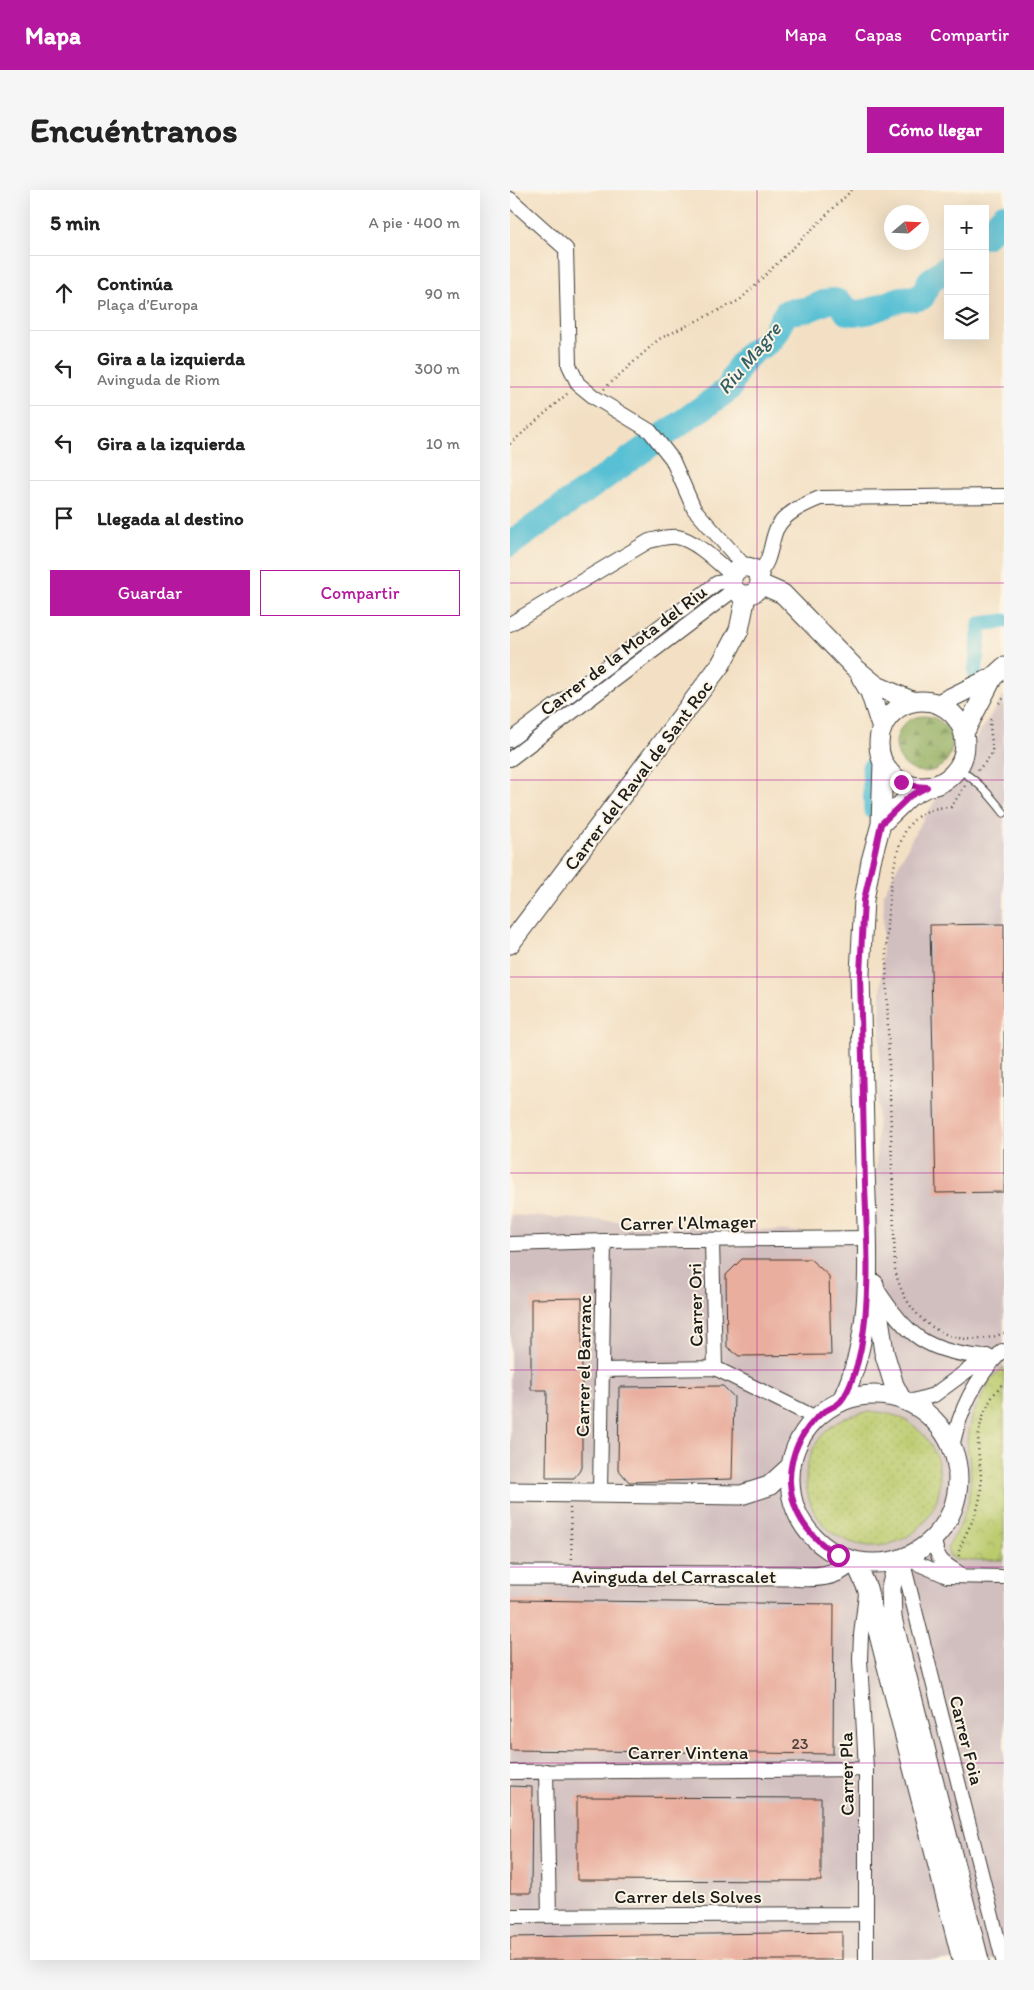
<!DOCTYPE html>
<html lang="es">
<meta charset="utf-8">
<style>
:root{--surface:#fff;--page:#f6f6f6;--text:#222;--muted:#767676;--line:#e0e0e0;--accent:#b5179e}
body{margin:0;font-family:Itim,sans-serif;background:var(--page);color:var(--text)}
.controls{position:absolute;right:15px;top:15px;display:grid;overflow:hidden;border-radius:0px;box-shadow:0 5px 20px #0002}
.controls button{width:45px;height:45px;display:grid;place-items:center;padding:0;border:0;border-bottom:1px solid var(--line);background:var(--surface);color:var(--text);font:25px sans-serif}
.compass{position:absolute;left:374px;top:15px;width:45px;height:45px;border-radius:50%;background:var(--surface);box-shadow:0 5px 20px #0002;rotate:71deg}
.stop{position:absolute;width:15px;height:15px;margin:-11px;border:4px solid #b5179e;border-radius:50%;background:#fff}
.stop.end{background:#b5179e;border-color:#fff;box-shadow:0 1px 5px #0008}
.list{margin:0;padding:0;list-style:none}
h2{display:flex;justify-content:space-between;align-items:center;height:65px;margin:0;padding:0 20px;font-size:21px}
h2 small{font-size:16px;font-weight:400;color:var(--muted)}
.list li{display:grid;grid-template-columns:32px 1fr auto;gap:15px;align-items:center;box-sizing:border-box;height:75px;padding:0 20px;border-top:1px solid var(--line)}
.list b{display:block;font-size:19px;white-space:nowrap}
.list p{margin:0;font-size:16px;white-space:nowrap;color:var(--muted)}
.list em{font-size:16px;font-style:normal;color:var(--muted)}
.actions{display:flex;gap:10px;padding:15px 20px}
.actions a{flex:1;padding:11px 0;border:1px solid var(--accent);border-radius:0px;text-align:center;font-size:18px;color:var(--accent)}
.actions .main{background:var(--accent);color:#fff}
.icon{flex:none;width:28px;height:28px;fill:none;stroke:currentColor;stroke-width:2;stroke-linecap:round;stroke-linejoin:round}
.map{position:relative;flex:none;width:494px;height:1770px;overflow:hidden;border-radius:0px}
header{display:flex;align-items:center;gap:30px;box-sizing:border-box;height:70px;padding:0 25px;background:var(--accent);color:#fff}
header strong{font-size:24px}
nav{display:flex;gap:28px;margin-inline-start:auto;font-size:18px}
.intro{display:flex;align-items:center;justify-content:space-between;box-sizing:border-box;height:120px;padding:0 30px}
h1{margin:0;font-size:35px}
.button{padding:12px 22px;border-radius:0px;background:var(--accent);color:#fff;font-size:18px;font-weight:700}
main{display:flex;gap:30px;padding:0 30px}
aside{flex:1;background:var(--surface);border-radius:0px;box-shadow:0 5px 20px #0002}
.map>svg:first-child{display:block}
.industrial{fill:#d1bfbf}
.forest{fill:url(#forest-firs);stroke:#58653e}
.park{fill:url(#park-crowns);stroke:#6b7344}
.garden{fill:url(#garden-dots);stroke:#6b7344}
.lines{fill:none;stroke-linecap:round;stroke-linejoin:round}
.canal{stroke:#58c0d4;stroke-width:15}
.river{stroke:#58c0d4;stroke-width:26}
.building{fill:#e9ae9e}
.lane-casing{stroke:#3c3935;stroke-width:9}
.street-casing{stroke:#3c3935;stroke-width:16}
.secondary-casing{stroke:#3c3935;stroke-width:21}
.path{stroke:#3c3935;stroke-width:2.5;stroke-dasharray:1 4;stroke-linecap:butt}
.lane{stroke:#fff;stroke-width:7}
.street{stroke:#fff;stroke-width:14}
.secondary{stroke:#fff;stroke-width:19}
.route{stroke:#b5179e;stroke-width:6}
.grid{fill:none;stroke:#b5179e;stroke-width:1;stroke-opacity:0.55}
.labels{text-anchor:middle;stroke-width:4;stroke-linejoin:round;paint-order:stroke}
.number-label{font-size:16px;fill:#4f403c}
.street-label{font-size:19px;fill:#1c1c1c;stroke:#fcf5e5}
.water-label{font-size:20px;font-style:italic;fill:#345e66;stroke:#fcf5e5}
</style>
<header>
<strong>Mapa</strong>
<nav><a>Mapa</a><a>Capas</a><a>Compartir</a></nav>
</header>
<div class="intro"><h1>Encuéntranos</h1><a class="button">Cómo llegar</a></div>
<main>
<aside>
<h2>5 min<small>A pie · 400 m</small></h2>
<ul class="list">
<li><svg class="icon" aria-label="ahead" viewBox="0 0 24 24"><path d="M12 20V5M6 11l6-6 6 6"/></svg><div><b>Continúa</b><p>Plaça d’Europa</p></div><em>90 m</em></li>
<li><svg class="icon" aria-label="left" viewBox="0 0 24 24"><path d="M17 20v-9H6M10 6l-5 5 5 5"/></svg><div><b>Gira a la izquierda</b><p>Avinguda de Riom</p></div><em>300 m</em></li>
<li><svg class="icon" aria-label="left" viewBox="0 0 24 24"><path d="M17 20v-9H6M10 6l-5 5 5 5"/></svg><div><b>Gira a la izquierda</b></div><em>10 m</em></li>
<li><svg class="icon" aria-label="arrive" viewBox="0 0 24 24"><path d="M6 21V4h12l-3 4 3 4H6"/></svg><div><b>Llegada al destino</b></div></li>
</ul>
<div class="actions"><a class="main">Guardar</a><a>Compartir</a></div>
</aside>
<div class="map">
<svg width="494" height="1770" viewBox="0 0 494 1770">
<defs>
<pattern id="forest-firs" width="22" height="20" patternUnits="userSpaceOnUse" patternTransform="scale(1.25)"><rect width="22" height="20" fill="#93ae60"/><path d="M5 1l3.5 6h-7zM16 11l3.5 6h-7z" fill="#778d4e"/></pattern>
<pattern id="park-crowns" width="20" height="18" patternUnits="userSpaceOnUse" patternTransform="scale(1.25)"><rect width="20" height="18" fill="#baca6c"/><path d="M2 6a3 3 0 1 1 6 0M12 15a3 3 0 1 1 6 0" fill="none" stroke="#9fad5d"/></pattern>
<pattern id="garden-dots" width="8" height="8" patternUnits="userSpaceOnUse" patternTransform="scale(1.25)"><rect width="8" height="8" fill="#baca6c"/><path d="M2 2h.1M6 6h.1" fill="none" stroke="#9fad5d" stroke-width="1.8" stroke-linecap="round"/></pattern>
</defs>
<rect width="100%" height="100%" fill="#fcf5e5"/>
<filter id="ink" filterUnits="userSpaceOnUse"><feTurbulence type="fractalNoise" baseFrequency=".02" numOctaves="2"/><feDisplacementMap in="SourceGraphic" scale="10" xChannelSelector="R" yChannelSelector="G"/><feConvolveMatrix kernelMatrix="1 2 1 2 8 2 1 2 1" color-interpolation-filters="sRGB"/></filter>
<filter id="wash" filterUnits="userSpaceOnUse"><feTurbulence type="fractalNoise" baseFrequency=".0096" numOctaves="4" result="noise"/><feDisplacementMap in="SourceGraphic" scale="20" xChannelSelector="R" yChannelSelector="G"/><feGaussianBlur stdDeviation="1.12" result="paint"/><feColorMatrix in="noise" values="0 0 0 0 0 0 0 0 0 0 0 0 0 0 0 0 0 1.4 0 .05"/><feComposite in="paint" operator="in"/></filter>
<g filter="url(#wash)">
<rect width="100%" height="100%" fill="#f3e0c4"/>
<path class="industrial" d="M494,505v1265h-494v-745l364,21 10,-343 33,-64z"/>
<path class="forest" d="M386 554a28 28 0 1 1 56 0a28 28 0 1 1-56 0Z"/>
<path class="park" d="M494,1177v193h-50l-4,-3 -3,-9 12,-20 9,-25 3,-27 -4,-35 6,-27 17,-34z"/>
<path class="garden" d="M296 1289a67 67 0 1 1 134 0a67 67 0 1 1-134 0Z"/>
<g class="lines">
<path class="canal" d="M465,483l5,-49 24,-3
M361,621l-2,-44 3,-2"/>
<path class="river" d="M475,46l19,-20
M0,354l219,-155c6,-16 12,-29 26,-39 5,-4 12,-6 16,-11 6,-9 10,-19 16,-27 7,-1 15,-1 21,-3 17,-5 27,-17 39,3 20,4 34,-6 51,-12 8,-3 16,0 24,-3l8,-16 18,-14"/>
</g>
<g id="blocks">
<path class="building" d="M494,734v268l-68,1 -6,-268z
M232,1069h68l19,17 2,79 -92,1 -12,-9 -1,-72z
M72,1108v170l-8,10h-28l1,-88h-16v-91z
M213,1196l11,11 -2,82 -103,3 -11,-13 1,-82z
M0,1410l324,4 -1,150 -323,-4z
M0,1596l22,1 -1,106h-21z
M67,1607l244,1v83l-244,-1z
M332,1742v28h-332v-23z"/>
</g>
</g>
<g filter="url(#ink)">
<use href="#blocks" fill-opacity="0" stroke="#3c3935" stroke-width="1"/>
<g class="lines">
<g class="lane-casing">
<path id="lane" d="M448,579c19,11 32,26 46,44"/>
</g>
<g class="street-casing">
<path id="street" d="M0,9l56,50 3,116 9,19 16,13 56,34 22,28 22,50 46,52 3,6
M248,384c13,-12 12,-29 18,-44 8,-17 29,-26 44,-32l184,-2
M0,434l139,-83c9,-2 19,-5 28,-4 19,3 42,27 56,39
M0,550l207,-157 15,-3
M0,569l225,-170
M202,1051l3,127
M0,1054l94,-3 263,-3
M367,1099c30,47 50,63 107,68
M92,1180l113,-2 101,50
M400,1212l24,-7 53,-39
M442,1257c8,-38 23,-68 50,-96
M90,1302l4,-251
M424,1349c3,21 7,23 25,34
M395,1368l42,18 57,1
M392,1369l101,401
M356,1404l-5,41 -1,24 6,110v191
M36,1581l3,145
M0,1582l356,-3
M0,1726l356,-2"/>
</g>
<g class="secondary-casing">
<path id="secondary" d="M222 391a14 14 0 1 1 28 0a14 14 0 1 1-28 0Z
M250,394l23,10 71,73 23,19 37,16
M351,487l9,15 12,37
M369 554a43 43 0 1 1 86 0a43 43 0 1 1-86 0Z
M428,514l55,-27 11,-10
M454,543l29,-56
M371,634l29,-28 17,-9
M0,754l211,-280 18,-34 7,-34
M364,1094l10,68 10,33 7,14
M280 1289a84 84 0 1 1 168 0a84 84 0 1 1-168 0Z
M331,1212c36,-72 26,-158 24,-235 -2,-65 -3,-129 -5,-194l4,-73 7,-39 10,-37 2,-62
M0,1302l231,3 28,-9 22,-20
M388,1370l-7,28 1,30 87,342
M345,1371l12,27 95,372
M0,1385l282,1c21,2 46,2 60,-16"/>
</g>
<path class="path" d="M94,199l55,-50 81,-39 112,-110
M0,254l58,-51
M489,513l5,-5
M468,580c4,-5 10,-10 13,-15 4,-9 -3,-24 0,-36
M455,596l-14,21c-16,0 -30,4 -41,17 -20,25 -24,103 -24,135l9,310c10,51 57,85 109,64
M60,1318l2,52
M449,1366c-2,-10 16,-36 19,-50 5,-17 3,-32 1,-49 -4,-28 6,-55 25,-75"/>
<use href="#lane" class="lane"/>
<use href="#street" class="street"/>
<use href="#secondary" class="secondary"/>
</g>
</g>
<g class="lines" filter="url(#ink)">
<path class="route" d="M328,1365c-27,-16 -46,-40 -48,-73 -1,-26 12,-53 32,-69 6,-4 15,-7 19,-12 10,-12 17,-38 20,-53 10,-54 6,-109 4,-163 -2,-70 -3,-141 -5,-212l4,-73 17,-76 29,-28 17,-9 -13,-1 -13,-4"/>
</g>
<path class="grid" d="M247,0v1770M0,197h494M0,393h494M0,590h494M0,787h494M0,983h494M0,1180h494M0,1377h494M0,1573h494"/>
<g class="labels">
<g class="number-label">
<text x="290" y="1559">23</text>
</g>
<g class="street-label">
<text transform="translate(113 460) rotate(-37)" y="7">Carrer de la Mota del Riu</text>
<text transform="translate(128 585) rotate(-53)" y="7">Carrer del Raval de Sant Roc</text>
<text transform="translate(178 1032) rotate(-1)" y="7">Carrer l'Almager</text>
<text transform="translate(185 1115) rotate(-91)" y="7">Carrer Ori</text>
<text transform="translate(73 1176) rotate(-89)" y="7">Carrer el Barranc</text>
<text x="164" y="1393">Avinguda del Carrascalet</text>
<text transform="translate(457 1550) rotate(76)" y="7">Carrer Foia</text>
<text x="178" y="1569">Carrer Vintena</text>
<text transform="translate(336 1584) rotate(-91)" y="7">Carrer Pla</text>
<text x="178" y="1713">Carrer dels Solves</text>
</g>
<g class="water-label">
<text transform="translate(239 168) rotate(-50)" y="7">Riu Magre</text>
</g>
</g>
</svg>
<div class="controls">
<button>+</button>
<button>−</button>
<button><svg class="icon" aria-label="layers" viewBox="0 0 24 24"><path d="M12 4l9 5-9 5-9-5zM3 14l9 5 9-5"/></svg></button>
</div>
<svg class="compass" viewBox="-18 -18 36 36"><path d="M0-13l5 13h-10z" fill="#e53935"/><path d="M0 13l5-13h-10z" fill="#767676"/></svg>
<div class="stop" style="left:328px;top:1365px"></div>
<div class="stop end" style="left:391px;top:592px"></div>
</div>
</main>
